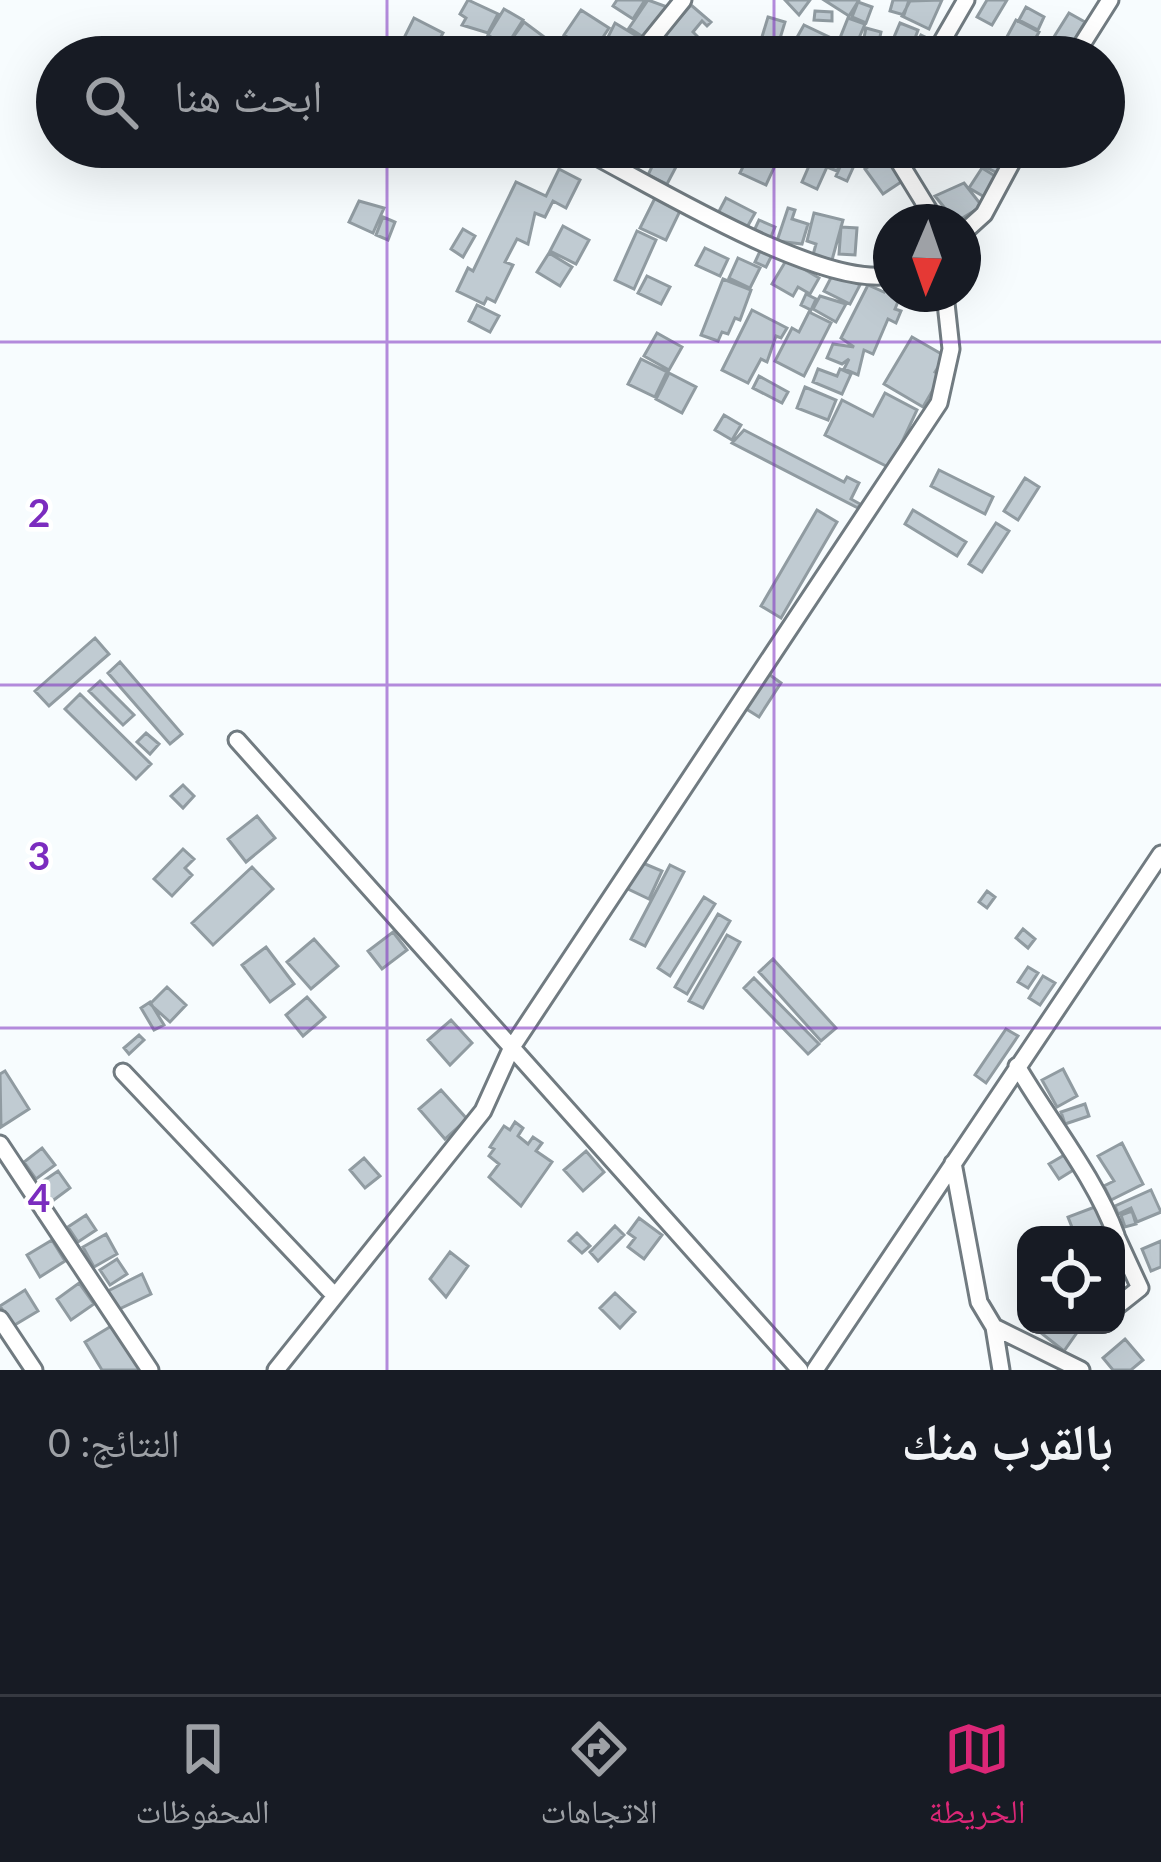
<!DOCTYPE html>
<html lang="ar">
<meta charset="utf-8">
<style>
:root{--surface:#171b24;--page:#20242c;--text:#f1f3f6;--muted:#9ea1a6;--line:#363941;--accent:#db2777}
body{margin:0;font-family:Lato,"Noto Naskh Arabic",sans-serif;background:var(--page);color:var(--text);direction:rtl}
.controls{position:absolute;right:36px;bottom:36px;display:grid;overflow:hidden;border-radius:24px;box-shadow:0 12px 48px #0002}
.controls button{width:108px;height:108px;display:grid;place-items:center;padding:0;border:0;border-bottom:3px solid var(--line);background:var(--surface);color:var(--text);font:60px sans-serif}
.compass{position:absolute;left:873px;top:204px;width:108px;height:108px;border-radius:50%;background:var(--surface);box-shadow:0 12px 48px #0002;rotate:182deg}
.list{margin:0;padding:0;list-style:none}
h2{display:flex;justify-content:space-between;align-items:center;height:156px;margin:0;padding:0 48px;font-size:51px}
h2 small{font-size:39px;font-weight:400;color:var(--muted)}
.icon{flex:none;width:66px;height:66px;fill:none;stroke:currentColor;stroke-width:2;stroke-linecap:round;stroke-linejoin:round}
.map{position:relative;flex:none;width:1161px;height:1370px;overflow:hidden;direction:ltr}
.search{position:absolute;background:var(--surface);box-shadow:0 12px 48px #0002;left:36px;right:36px;top:36px;height:132px;display:flex;align-items:center;gap:30px;box-sizing:border-box;padding:0 42px;border-radius:66px;color:var(--muted);font-size:45px}
.sheet{height:324px;background:var(--surface)}
nav{display:flex;justify-content:space-around;align-items:center;box-sizing:border-box;height:168px;border-top:3px solid var(--line);background:var(--surface);font-size:33px;color:var(--muted)}
nav a{display:grid;justify-items:center;gap:6px}
nav .on{color:var(--accent)}
.map>svg:first-child{display:block}
.building{fill:#c0cbd2;stroke:#909ba1;stroke-width:3}
.lines{fill:none;stroke-linecap:round;stroke-linejoin:round}
.minor-casing{stroke:#717b81;stroke-width:21}
.minor{stroke:#fff;stroke-width:15}
.grid{fill:none;stroke:#7b2cbf;stroke-width:3;stroke-opacity:0.55}
.grid-label{font-size:39px;text-anchor:middle;font-weight:bold;fill:#7b2cbf;stroke:#fff;stroke-width:9;stroke-linejoin:round;paint-order:stroke}
</style>
<div class="map">
<svg width="1161" height="1370" viewBox="0 0 1161 1370">
<rect width="100%" height="100%" fill="#f7fcfe"/>
<path class="building" d="M468,0l30,14 -10,19 -26,-8 4,-7 -6,-4z
M617,0h28l-12,19 -20,-13z
M648,0l22,8 -22,32 -19,-12z
M785,0h25l-11,15z
M824,0h35l-10,16z
M893,0h16l-5,15 -14,-4z
M942,0l-13,29 -27,-13 8,-15z
M987,0h20l-15,25 -15,-8z
M858,2l14,5 -6,16 -14,-6z
M691,5l20,17 -4,4 -5,-5 -9,11 6,6 -16,19h-37z
M1026,7l18,10 -6,13 -19,-10z
M504,9l19,11 -17,27 -18,-12z
M581,10l28,18 -17,26 -28,-19z
M815,11l17,1v9l-18,-1z
M1069,13l16,9 -17,28 -16,-10z
M768,17l17,5 -10,33 -17,-5z
M414,18l29,15 -11,21 -29,-14z
M848,18l17,6 -9,21 -16,-7z
M1016,20l23,12 -14,25 -23,-11z
M524,22l27,20 -11,15h-20l-14,-10z
M615,23l25,15 -11,19h-31z
M900,23l18,7 -7,19 -19,-7z
M804,25l25,12 -6,11 14,9 -50,-2z
M866,28l15,4 -4,18 -15,-3z
M921,35l8,4 -7,15 -9,-5z
M887,40l14,8 -5,9h-18z
M752,147l26,12 -12,26 -26,-12z
M832,147l14,4 -9,20 -10,-4 -10,22 -15,-7 10,-23 -8,-4 3,-7 21,9z
M904,147h29l-6,11z
M940,147h24l-5,16 -21,-6z
M889,152l18,26 -24,16 -18,-25z
M846,154l11,5 -10,22 -11,-5z
M992,154l14,7 -7,13 -13,-7z
M657,156l20,9 -10,19 -19,-9z
M982,168l18,11 -12,20 -19,-11z
M559,169l21,11 -14,28 -13,-7 -8,16 -10,-4 -7,31 -11,-5 -12,23 8,3 -18,37 -8,-4 -3,6 -27,-13 11,-23 5,3 43,-89 30,14z
M964,183l18,23 -26,16 -21,-26z
M656,196l25,13 -15,31 -26,-12z
M726,198l29,15 -9,16 -29,-14z
M359,201l25,7 -11,25 -24,-11z
M788,208l7,2 -3,9 16,5 -6,20 -25,-3z
M814,213l29,7 -11,40 -19,-5 3,-11 -9,-3z
M383,217l12,5 -7,18 -12,-5z
M759,220l16,7 -5,12 -17,-6z
M563,226l26,14 -13,24 -26,-13z
M841,227l16,1 -2,27 -16,-1z
M463,229l12,7 -12,21 -12,-8z
M637,231l19,9 -22,49 -19,-9z
M705,248l23,11 -8,17 -24,-11z
M761,249l11,6 -6,12 -11,-5z
M549,253l23,14 -12,19 -23,-14z
M738,258l22,10 -10,20 -21,-10z
M787,259l32,19 -9,16 -12,-7 -5,9 -21,-12z
M834,272l26,13 -10,19 -26,-13z
M647,276l23,11 -9,17 -23,-11z
M723,279l28,11 -11,30 -5,-2 -7,16 -6,-2 -4,9 -17,-6z
M888,283l3,11h10l-6,15 6,2 -5,12 -8,-4 -15,35 -9,-4 -6,25 -14,-6 5,-10 -7,5 -15,-6 6,-14 21,3 -13,-9 27,-53 16,7z
M806,294l10,5 -5,11 -10,-5z
M820,296l26,8 -10,18 -23,-13z
M477,305l22,11 -9,16 -21,-11z
M752,310l35,18 -6,10 -5,-2 -9,26 -6,-3 -13,24 -26,-13z
M809,312l22,11 -27,53 -29,-15 17,-33 7,4z
M657,333l25,14 -13,23 -25,-14z
M912,337l33,19 -10,16 6,4 -18,31 -39,-23z
M641,359l26,13 -12,25 -27,-13z
M818,369l19,7 3,-7 11,5 -9,20 -29,-12z
M669,373l27,14 -14,26 -26,-14z
M759,376l29,16 -6,11 -29,-15z
M805,387l31,13 -8,20 -31,-12z
M885,393l32,17 -27,58 -65,-33 17,-35 31,16z
M724,415l17,10 -9,15 -17,-10z
M744,430l100,52 3,-5 12,6 -8,16 9,5 -2,4 -126,-65z
M939,470l54,27 -8,17 -54,-28z
M1025,478l14,9 -21,33 -14,-9z
M817,510l20,12 -56,96 -20,-12z
M913,510l53,32 -9,14 -52,-32z
M996,523l13,8 -27,41 -13,-8z
M95,638l14,16 -60,52 -14,-15z
M120,662l62,72 -12,10 -62,-71z
M763,670l18,13 -22,34 -19,-12z
M100,681l34,34 -11,10 -34,-34z
M80,694l71,70 -15,15 -71,-70z
M146,733l13,11 -9,10 -13,-12z
M183,785l11,11 -11,12 -12,-12z
M257,816l18,22 -29,24 -18,-23z
M183,849l11,10 -9,9 7,7 -20,21 -18,-17z
M638,861l24,10 -13,28 -23,-11z
M670,865l14,7 -39,74 -14,-7z
M252,867l21,22 -60,56 -21,-22z
M987,891l8,6 -8,11 -8,-6z
M704,897l11,7 -45,72 -12,-8z
M718,914l12,7 -43,73 -12,-7z
M1023,929l12,10 -7,9 -12,-10z
M393,932l14,18 -25,19 -14,-18z
M727,935l13,7 -37,66 -14,-7z
M314,939l24,27 -27,23 -24,-27z
M266,947l28,37 -24,18 -28,-37z
M773,959l63,69 -15,13 -62,-69z
M1028,967l10,6 -10,15 -10,-6z
M1043,976l12,7 -15,22 -11,-7z
M754,978l65,66 -11,10 -64,-66z
M167,987l19,18 -16,17 -20,-18z
M307,997l18,20 -22,19 -17,-21z
M150,1002l14,23 -10,5 -13,-22z
M451,1020l21,23 -22,22 -22,-25z
M1006,1029l12,7 -32,47 -11,-8z
M139,1035l5,5 -15,14 -5,-6z
M1063,1069l14,27 -20,11 -15,-27z
M5,1071l24,38 -28,18 -1,-53z
M441,1090l26,29 -22,20 -26,-30z
M1085,1104l4,12 -24,8 -4,-12z
M515,1122l8,6 -5,8 10,8 5,-7 9,6 -6,8 16,11 -31,44 -32,-29 10,-13 -10,-8 5,-7 -4,-2 14,-21 6,4z
M1122,1143l21,41 -32,16 -7,-14 10,-5 -16,-25z
M42,1148l13,17 -19,14 -12,-17z
M586,1151l18,21 -21,19 -19,-21z
M1066,1154l9,15 -16,10 -10,-15z
M364,1158l16,18 -15,12 -15,-18z
M58,1171l12,17 -19,14 -12,-18z
M1151,1190l10,22 -24,10 -6,-14 -13,6 -3,-8z
M1100,1205l10,29 -35,1 -7,-18z
M1132,1211l4,13 -11,3 -4,-12z
M86,1215l10,15 -18,12 -10,-15z
M639,1218l23,17 -18,24 -16,-12 7,-9 -7,-5z
M615,1226l9,9 -26,26 -8,-9z
M577,1233l13,13 -8,7 -13,-12z
M106,1234l11,20 -23,13 -11,-20z
M52,1240l13,21 -25,16 -13,-22z
M1161,1241v26l-10,4 -9,-22z
M450,1252l18,14 -22,31 -16,-18z
M117,1259l10,15 -17,11 -10,-15z
M142,1274l9,20 -36,17 -9,-19z
M79,1283l15,21 -23,16 -14,-21z
M25,1290l13,21 -25,15 -13,-20z
M615,1293l20,19 -15,16 -20,-20z
M113,1325l28,45h-39l-17,-28z
M1031,1325h39l8,6 -14,20z
M1125,1339l18,21 -12,10h-18l-10,-12z"/>
<g class="lines">
<g class="minor-casing">
<path id="minor" d="M637,57l46,-57
M933,57l33,-57
M1074,57l36,-57
M578,147c69,35 241,142 313,128
M890,147l46,75
M963,233l21,-19 36,-67
M237,740l563,630
M1017,1066c32,55 78,111 99,169
M123,1072l212,224
M0,1144l150,226
M953,1163l26,139 15,25 7,43
M1116,1236l24,52 -24,19
M0,1319l34,51
M994,1327l87,43
M276,1370l207,-259 29,-64 427,-644 12,-54 -6,-55
M815,1370l346,-516"/>
</g>
<use href="#minor" class="minor"/>
</g>
<path class="grid" d="M387,0v57M774,0v57M387,147v1223M774,147v1223M0,342h1161M0,685h1161M0,1028h1161"/>
<g class="grid-label">
<text x="39" y="527">2</text>
<text x="39" y="870">3</text>
<text x="39" y="1212">4</text>
</g>
</svg>
<div class="controls">
<button><svg class="icon" aria-label="locate" viewBox="0 0 24 24"><circle cx="12" cy="12" r="6"/><path d="M12 2v4M12 18v4M2 12h4M18 12h4"/></svg></button>
</div>
<svg class="compass" viewBox="-18 -18 36 36"><path d="M0-13l5 13h-10z" fill="#e53935"/><path d="M0 13l5-13h-10z" fill="#9ea1a6"/></svg>
<div class="search"><svg class="icon" aria-label="search" viewBox="0 0 24 24"><circle cx="10" cy="10" r="6"/><path d="M15 15l6 6"/></svg>ابحث هنا</div>
</div>
<section class="sheet">
<h2>بالقرب منك<small>النتائج: 0</small></h2>
<ul class="list">
</ul>
</section>
<nav>
<a class="on"><svg class="icon" aria-label="map" viewBox="0 0 24 24"><path d="M3 6l6-2 6 2 6-2v14l-6 2-6-2-6 2zM9 4v14M15 6v14"/></svg>الخريطة</a>
<a><svg class="icon" aria-label="directions" viewBox="0 0 24 24"><path d="M12 3l9 9-9 9-9-9zM9 14v-3h6M13 9l2 2-2 2"/></svg>الاتجاهات</a>
<a><svg class="icon" aria-label="saved" viewBox="0 0 24 24"><path d="M7 4h10v16l-5-4-5 4z"/></svg>المحفوظات</a>
</nav>
